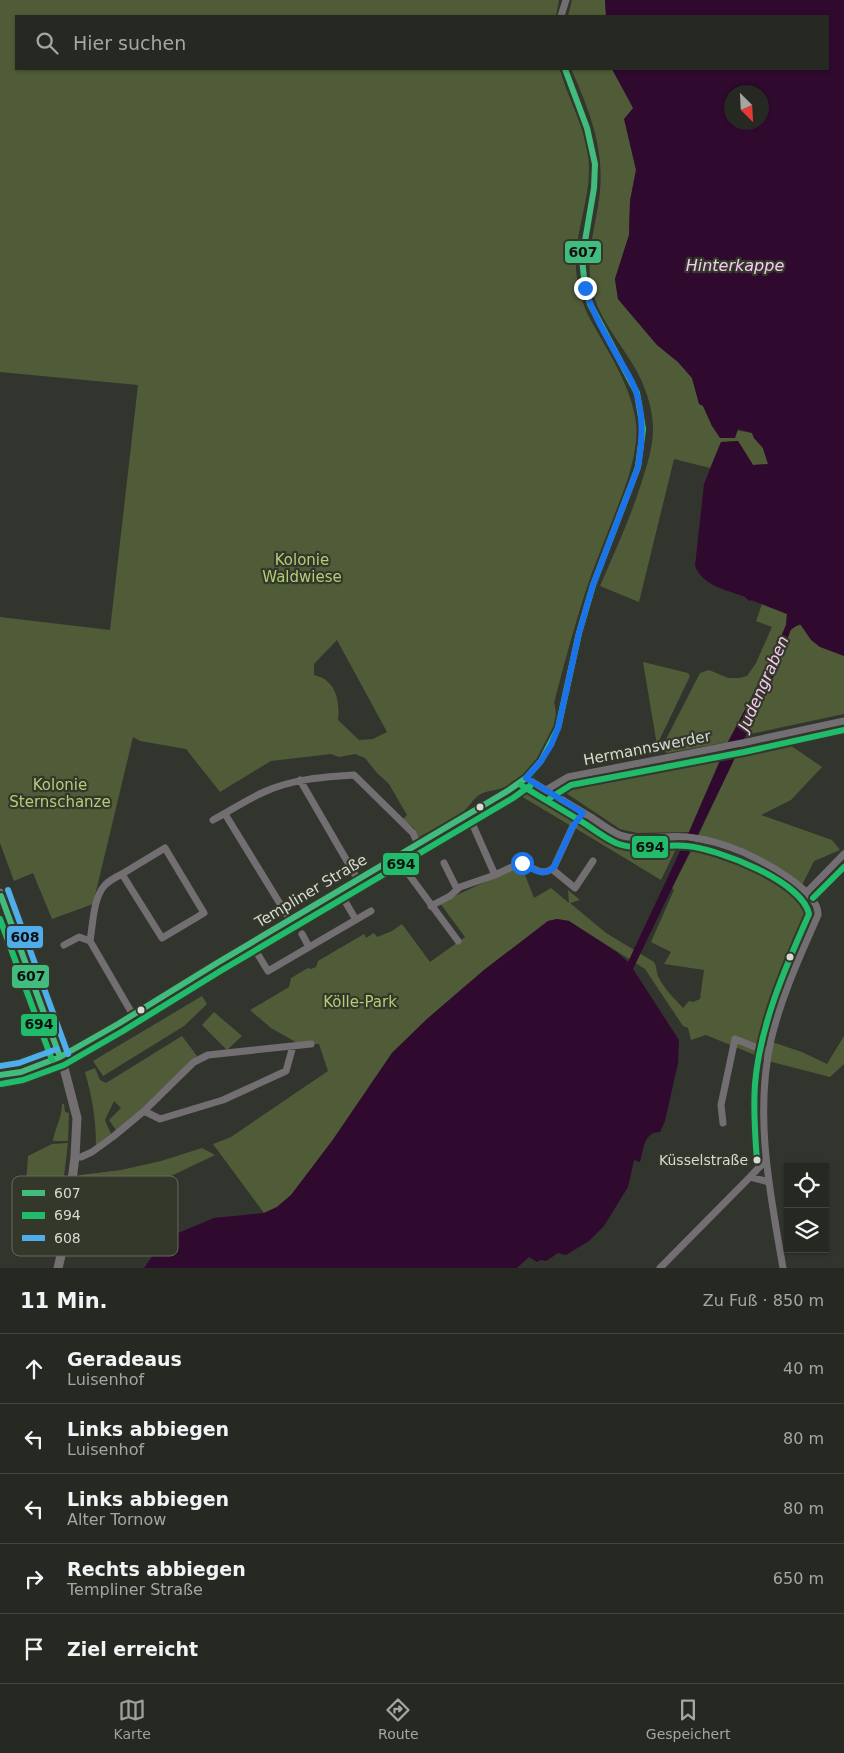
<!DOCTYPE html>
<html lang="de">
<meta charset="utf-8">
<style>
:root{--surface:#262822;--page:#32342f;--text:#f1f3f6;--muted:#a4a6a5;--line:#424440;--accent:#9ea199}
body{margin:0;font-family:"DejaVu Sans",sans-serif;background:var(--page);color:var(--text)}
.controls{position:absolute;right:15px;bottom:15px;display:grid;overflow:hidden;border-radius:0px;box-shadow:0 1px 4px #0004}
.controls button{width:45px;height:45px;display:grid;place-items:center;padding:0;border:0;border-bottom:1px solid var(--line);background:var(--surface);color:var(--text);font:25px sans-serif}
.compass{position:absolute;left:724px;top:85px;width:45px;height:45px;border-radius:50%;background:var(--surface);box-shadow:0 1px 4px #0004;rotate:156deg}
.stop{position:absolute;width:15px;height:15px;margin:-11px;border:4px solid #1a73e8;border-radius:50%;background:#fff}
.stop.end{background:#1a73e8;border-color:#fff;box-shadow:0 1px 5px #0008}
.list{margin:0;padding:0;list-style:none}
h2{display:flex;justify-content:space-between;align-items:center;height:65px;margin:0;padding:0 20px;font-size:21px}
h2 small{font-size:16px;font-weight:400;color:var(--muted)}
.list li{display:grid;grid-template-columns:32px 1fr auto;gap:15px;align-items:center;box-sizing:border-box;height:70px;padding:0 20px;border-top:1px solid var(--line)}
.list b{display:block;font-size:19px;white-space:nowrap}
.list p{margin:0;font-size:16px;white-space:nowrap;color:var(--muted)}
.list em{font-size:16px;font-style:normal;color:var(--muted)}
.icon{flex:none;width:28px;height:28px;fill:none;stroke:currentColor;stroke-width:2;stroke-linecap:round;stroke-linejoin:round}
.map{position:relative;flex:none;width:844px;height:1268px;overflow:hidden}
.search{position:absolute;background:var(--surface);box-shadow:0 1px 4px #0004;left:15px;right:15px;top:15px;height:55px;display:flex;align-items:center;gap:12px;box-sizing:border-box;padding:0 18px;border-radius:0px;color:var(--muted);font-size:19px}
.sheet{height:415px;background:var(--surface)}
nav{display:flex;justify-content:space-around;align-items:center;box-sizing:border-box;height:70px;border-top:1px solid var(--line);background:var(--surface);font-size:14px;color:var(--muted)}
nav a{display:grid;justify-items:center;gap:2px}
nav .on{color:var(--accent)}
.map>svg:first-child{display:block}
.green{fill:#505c37;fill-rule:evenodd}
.water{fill:#30092f;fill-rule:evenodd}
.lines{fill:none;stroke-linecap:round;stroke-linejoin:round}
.minor{stroke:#736e71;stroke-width:7}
.major{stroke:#736f71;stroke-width:9}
.bus-1-casing{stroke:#33382b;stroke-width:10}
.bus-2-casing{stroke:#33382b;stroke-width:10}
.bus-3-casing{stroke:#33382b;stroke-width:10}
.bus-1{stroke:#42bb7e;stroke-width:6}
.bus-2{stroke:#20bc6c;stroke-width:6}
.bus-3{stroke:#4fade9;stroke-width:6}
.route{stroke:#1a73e8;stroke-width:6}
.bus-dot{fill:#d8dbd3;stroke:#33382b;stroke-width:2}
.labels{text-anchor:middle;stroke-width:4.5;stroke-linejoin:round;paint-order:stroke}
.bus-label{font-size:14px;fill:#d8dbd3;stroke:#33382b;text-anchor:end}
.park-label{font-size:15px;fill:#b3cf76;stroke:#33382b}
.street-label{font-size:15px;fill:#d8dbd3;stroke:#33382b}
.water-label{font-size:16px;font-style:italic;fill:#f7caf2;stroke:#33382b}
.key{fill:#33382b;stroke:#65695d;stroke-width:1}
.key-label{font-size:14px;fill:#d8dbd3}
.line-badge{stroke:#33382b;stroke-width:2}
.pale-badge-label{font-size:14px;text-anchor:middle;font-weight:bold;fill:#111}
</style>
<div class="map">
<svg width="844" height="1268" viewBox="0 0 844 1268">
<rect width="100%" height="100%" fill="#32352e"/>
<path class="green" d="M0,0h559l-3,16h-540v53h544c8,32 29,63 29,98 1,34 -15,67 -13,101 1,15 5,31 11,45 18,35 44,70 49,110 5,44 -32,113 -46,156 -14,40 -25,82 -36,124 10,32 -22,70 -49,84 -9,4 -18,3 -26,8 -6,4 -10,12 -16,17 -13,9 -29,17 -44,25l-5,-9 -11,-9 4,-4 -18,-31 -12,-11 -12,-15 -10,-4 -16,3 -8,-3 -60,7 -51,31 -34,-43 -46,-8 -7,-4 -40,167 -41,15 -19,-46 -19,8 -14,-38v-226l110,13 28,-245 -138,-13zM337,640l50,92 -14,7 -14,1 -21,-20c2,-20 -2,-40 -24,-45v-11z
M572,0h33l1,16h-38z
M571,69h41l22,39 2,62 -6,31 -1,34 -14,44 3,20 39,46 21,17 14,16 7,25 4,2 9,21 40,7 2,5 9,10 5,16 -15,1 -15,-24 -17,1 -11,26 -36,-9 -35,143 -39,-16c15,-35 31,-69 42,-105 5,-16 10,-31 11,-48 1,-21 -7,-46 -18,-65 -15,-26 -39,-53 -44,-83 -5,-31 4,-56 8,-86 7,-47 -9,-88 -28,-130z
M762,604l25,10 -1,11 -14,33 -44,84 -61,11 -6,-4 39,-76 9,-3 19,8h11l8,-2 9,-13 16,-36 -16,-6z
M801,625l43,19v70l-98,21 31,-66 13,-38 6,-5z
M643,662l45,11 2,3 -33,69z
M787,743l35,24 -31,33 -30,15 71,25 8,10 -26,11 -12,24c-17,-12 -32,-24 -50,-33 -17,-8 -36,-12 -54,-16l40,-85z
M723,754l-34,78 -52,1 -17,-4 -63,-42z
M516,793c25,0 41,9 62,21l-7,12z
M582,816l46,26 48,-3 2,6 -17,35 -86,-52z
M696,842c45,12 92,28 118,70l-41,100 -9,35 11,-4 27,9 25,12 17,-28v28l-14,13 -58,-15 -66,-27 -15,5 -3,-12 -5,-2 -38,-57 -76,-48 -12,-2 -9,2 -64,49 -57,49 -35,34 -60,88 -41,54 -14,12 -13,6 -51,-69 18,-7 97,-66 -9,-27 -18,1 -30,-17 -21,-18 39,-23 2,-9 17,-10 3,1 5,-2 2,-6 46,-27 2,4 8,-5 3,4 15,-6 10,-7 28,38 35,-25 -25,-34 81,-38 13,33 17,-10 18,15 -1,-13 12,10 -10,3 36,30 48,29c3,5 2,9 4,14 6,13 16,22 25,32l6,-7 4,1 7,-3 4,-29 -40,-6 7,-12 -20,-10 23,-52 -2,-2z
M202,996l5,8 -23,22 -81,50 -10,-15z
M214,1012l28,24 -15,14 -25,-25z
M182,1036l15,20 -56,53 -25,21 -7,-10 12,-12 -7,-7 -9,19 6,14 -15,11c0,-26 -4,-48 -11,-73l10,-4 5,12 6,3z
M62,1104h2l1,8 4,1 -1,28h-15c1,-10 9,-23 9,-37z
M68,1143l-5,42h-4l1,-8h-4l-2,8 -28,-3 2,-26 24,-12z
M202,1148l13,7 -84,40 -5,-8 -5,-3 -42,-2 1,-7 41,-5 40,-9z"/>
<path class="water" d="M605,0h239v656l-24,-9 -9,-7 -11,-16 -9,5 -14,40 -31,66 -113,234 46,71 -1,23 -13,58 -5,11c-16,0 -16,16 -20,30l-6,-2 -6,27 -24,39 -15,15 -23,14 -8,-2 -12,8 -5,-1 -4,2 -8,-5 -12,11h-373l16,-23 4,2 6,-2 2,-6 -1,-3 43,-18 50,-5 13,-6 14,-12 41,-54 60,-88 35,-34 57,-49 64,-49 9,-2 12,2 49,32 10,9 61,-130 39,-90 44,-84 14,-33 1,-11 -36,-14 -2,1 -4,-4c-18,-7 -42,-11 -50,-31l9,-82 17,-42 17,-1 15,24 15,-1 -5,-16 -9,-10 -2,-5 -14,-4 -3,9h-15l-8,-12 -9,-20 -4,-2 -7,-26 -14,-16 -21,-17 -39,-46 -3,-20 14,-44 1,-34 6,-31 -12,-51 9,-11 -21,-39h216v-53h-222zM732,92h30v30h-30z"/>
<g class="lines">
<path class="minor" d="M561,16l5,-16
M526,778c21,13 43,26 65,39 9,6 19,14 29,18 19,7 47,-1 68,2 18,2 38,8 55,15 20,9 77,39 75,63 -18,41 -37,82 -47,125 -17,76 -1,153 12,228
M300,780l58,100
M546,790l22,-13 174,-34 102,-22
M225,814l65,106
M468,814l27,61 25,-12c12,2 21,16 34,4l19,-41 10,-13
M213,820c17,-9 33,-20 51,-28 28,-13 59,-15 90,-17l59,58 5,11
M396,857l62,84
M444,863l13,26
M552,869l23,19 18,-27
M122,874l43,-26 39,65 -42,25 -40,-64c-6,3 -12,6 -17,11 -12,13 -12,39 -15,56l43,74
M339,891l17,29
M807,892l37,-38
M431,906l19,-10 10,-9 35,-12
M302,934l7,13
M251,943l17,28 103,-60
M64,945l15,-8 11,4
M0,1075l21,-3 39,-15 58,-33 99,-61 292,-173 17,-12 15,-17 17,-33 21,-95 14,-48 45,-118 5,-38 -6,-36 -47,-89c-5,-15 -8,-30 -8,-45 2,-32 15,-63 13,-95 -3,-33 -20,-64 -30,-95
M144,1111l16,8 63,-19 63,-29 7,-25
M723,1123l-2,-18 14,-66 33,13
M75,1157h6l11,-5 22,-16 30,-25 50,-49 14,-7 103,-11
M750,1177l19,5
M660,1268l90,-91 16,-17"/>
<path class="major" d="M0,893l64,175 13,50 -2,39 -11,86 -6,25"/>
<g class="bus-1-casing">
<path id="bus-1" d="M1,896l59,161
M0,1075l21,-3 39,-15 58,-33 99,-61 292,-173 17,-12 15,-17 17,-33 21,-95 14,-48 45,-118 5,-38 -6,-36 -47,-89 -5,-17 -3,-28 12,-71 1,-24 -8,-36 -22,-59"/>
</g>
<g class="bus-2-casing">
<path id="bus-2" d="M521,785c22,14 44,26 66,40 9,6 18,13 29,18 22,9 48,0 71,3 31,3 115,35 122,68 -24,54 -49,111 -54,170 -2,26 0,51 2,77
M550,798l21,-13 173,-33 100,-22
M813,898l31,-31
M0,919l52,141
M1,1084l22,-4 41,-15 59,-34 99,-61 291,-172 18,-13"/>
</g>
<g class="bus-3-casing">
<path id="bus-3" d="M8,890l60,164
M0,1066l19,-3 38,-14"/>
</g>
<use href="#bus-1" class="bus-1"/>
<use href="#bus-2" class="bus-2"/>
<use href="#bus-3" class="bus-3"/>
</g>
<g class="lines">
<path class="route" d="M522,863c11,6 21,15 32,4l19,-41 10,-13 -57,-35 15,-17 10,-16 7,-17 21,-95 14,-48 45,-118c4,-24 6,-47 -1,-72 -3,-12 -11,-24 -17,-34 -13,-24 -27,-46 -35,-73"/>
</g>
<g class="bus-dot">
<circle cx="480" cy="807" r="4.5"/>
<circle cx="790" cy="957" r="4.5"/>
<circle cx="141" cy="1010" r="4.5"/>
<circle cx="757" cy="1160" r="4.5"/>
</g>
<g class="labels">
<g class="bus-label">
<text x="748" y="1165">Küsselstraße</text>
</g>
<g class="park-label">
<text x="302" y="565">Kolonie<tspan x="302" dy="17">Waldwiese</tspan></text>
<text x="60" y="790">Kolonie<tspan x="60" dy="17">Sternschanze</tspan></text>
<text x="360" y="1007">Kölle-Park</text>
</g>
<g class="street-label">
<text transform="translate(647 748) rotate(-11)" y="5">Hermannswerder</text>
<text transform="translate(311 891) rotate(-31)" y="5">Templiner Straße</text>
</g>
<g class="water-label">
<text x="735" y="271">Hinterkappe</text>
<text transform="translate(763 683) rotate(-66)" y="6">Judengraben</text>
</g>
</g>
<rect x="12" y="1176" width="166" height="80" rx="8" class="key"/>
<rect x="22" y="1190" width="23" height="6" fill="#42bb7e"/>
<rect x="22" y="1212" width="23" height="7" fill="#20bc6c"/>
<rect x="22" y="1235" width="23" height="6" fill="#4fade9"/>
<g class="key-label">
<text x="54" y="1198">607</text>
<text x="54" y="1220">694</text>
<text x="54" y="1243">608</text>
</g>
<g class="line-badge">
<rect x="564" y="240" width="38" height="24" rx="5" fill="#42bb7e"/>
<rect x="631" y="835" width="38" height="24" rx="5" fill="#20bc6c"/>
<rect x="382" y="852" width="38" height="24" rx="5" fill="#20bc6c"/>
<rect x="6" y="925" width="38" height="24" rx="5" fill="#4fade9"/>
<rect x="11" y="964" width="39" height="25" rx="5" fill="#42bb7e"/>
<rect x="20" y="1013" width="38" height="24" rx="5" fill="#20bc6c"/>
</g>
<g class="pale-badge-label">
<text x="583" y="257">607</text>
<text x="650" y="852">694</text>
<text x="401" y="869">694</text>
<text x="25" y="942">608</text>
<text x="31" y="981">607</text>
<text x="39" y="1029">694</text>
</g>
</svg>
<div class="controls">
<button><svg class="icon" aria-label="locate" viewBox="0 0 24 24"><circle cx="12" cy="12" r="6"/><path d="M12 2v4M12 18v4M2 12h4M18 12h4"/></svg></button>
<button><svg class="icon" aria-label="layers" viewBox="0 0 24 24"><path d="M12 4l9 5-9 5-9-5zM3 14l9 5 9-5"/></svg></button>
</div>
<svg class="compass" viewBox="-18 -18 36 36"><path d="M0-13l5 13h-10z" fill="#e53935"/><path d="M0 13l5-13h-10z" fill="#a4a6a5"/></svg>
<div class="stop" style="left:522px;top:863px"></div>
<div class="stop end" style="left:585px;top:288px"></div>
<div class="search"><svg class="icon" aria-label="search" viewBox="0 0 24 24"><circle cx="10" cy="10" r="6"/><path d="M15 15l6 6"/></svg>Hier suchen</div>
</div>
<section class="sheet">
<h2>11 Min.<small>Zu Fuß · 850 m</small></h2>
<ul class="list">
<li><svg class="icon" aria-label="ahead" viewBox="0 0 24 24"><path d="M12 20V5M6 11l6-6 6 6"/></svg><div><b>Geradeaus</b><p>Luisenhof</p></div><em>40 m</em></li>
<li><svg class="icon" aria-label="left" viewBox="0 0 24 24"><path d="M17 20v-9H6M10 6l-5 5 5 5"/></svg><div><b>Links abbiegen</b><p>Luisenhof</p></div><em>80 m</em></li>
<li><svg class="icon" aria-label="left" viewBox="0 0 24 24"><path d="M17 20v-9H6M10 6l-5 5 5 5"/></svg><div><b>Links abbiegen</b><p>Alter Tornow</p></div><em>80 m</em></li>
<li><svg class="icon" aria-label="right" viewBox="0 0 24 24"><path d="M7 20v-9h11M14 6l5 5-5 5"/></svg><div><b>Rechts abbiegen</b><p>Templiner Straße</p></div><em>650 m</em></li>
<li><svg class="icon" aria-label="arrive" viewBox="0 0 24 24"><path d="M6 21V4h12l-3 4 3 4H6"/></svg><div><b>Ziel erreicht</b></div></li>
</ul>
</section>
<nav>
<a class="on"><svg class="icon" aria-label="map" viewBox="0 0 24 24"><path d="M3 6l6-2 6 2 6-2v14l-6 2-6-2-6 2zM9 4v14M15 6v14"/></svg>Karte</a>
<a><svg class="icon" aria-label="directions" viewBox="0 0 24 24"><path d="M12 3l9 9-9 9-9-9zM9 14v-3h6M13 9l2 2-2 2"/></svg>Route</a>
<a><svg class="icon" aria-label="saved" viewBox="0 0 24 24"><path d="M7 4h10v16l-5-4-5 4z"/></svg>Gespeichert</a>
</nav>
